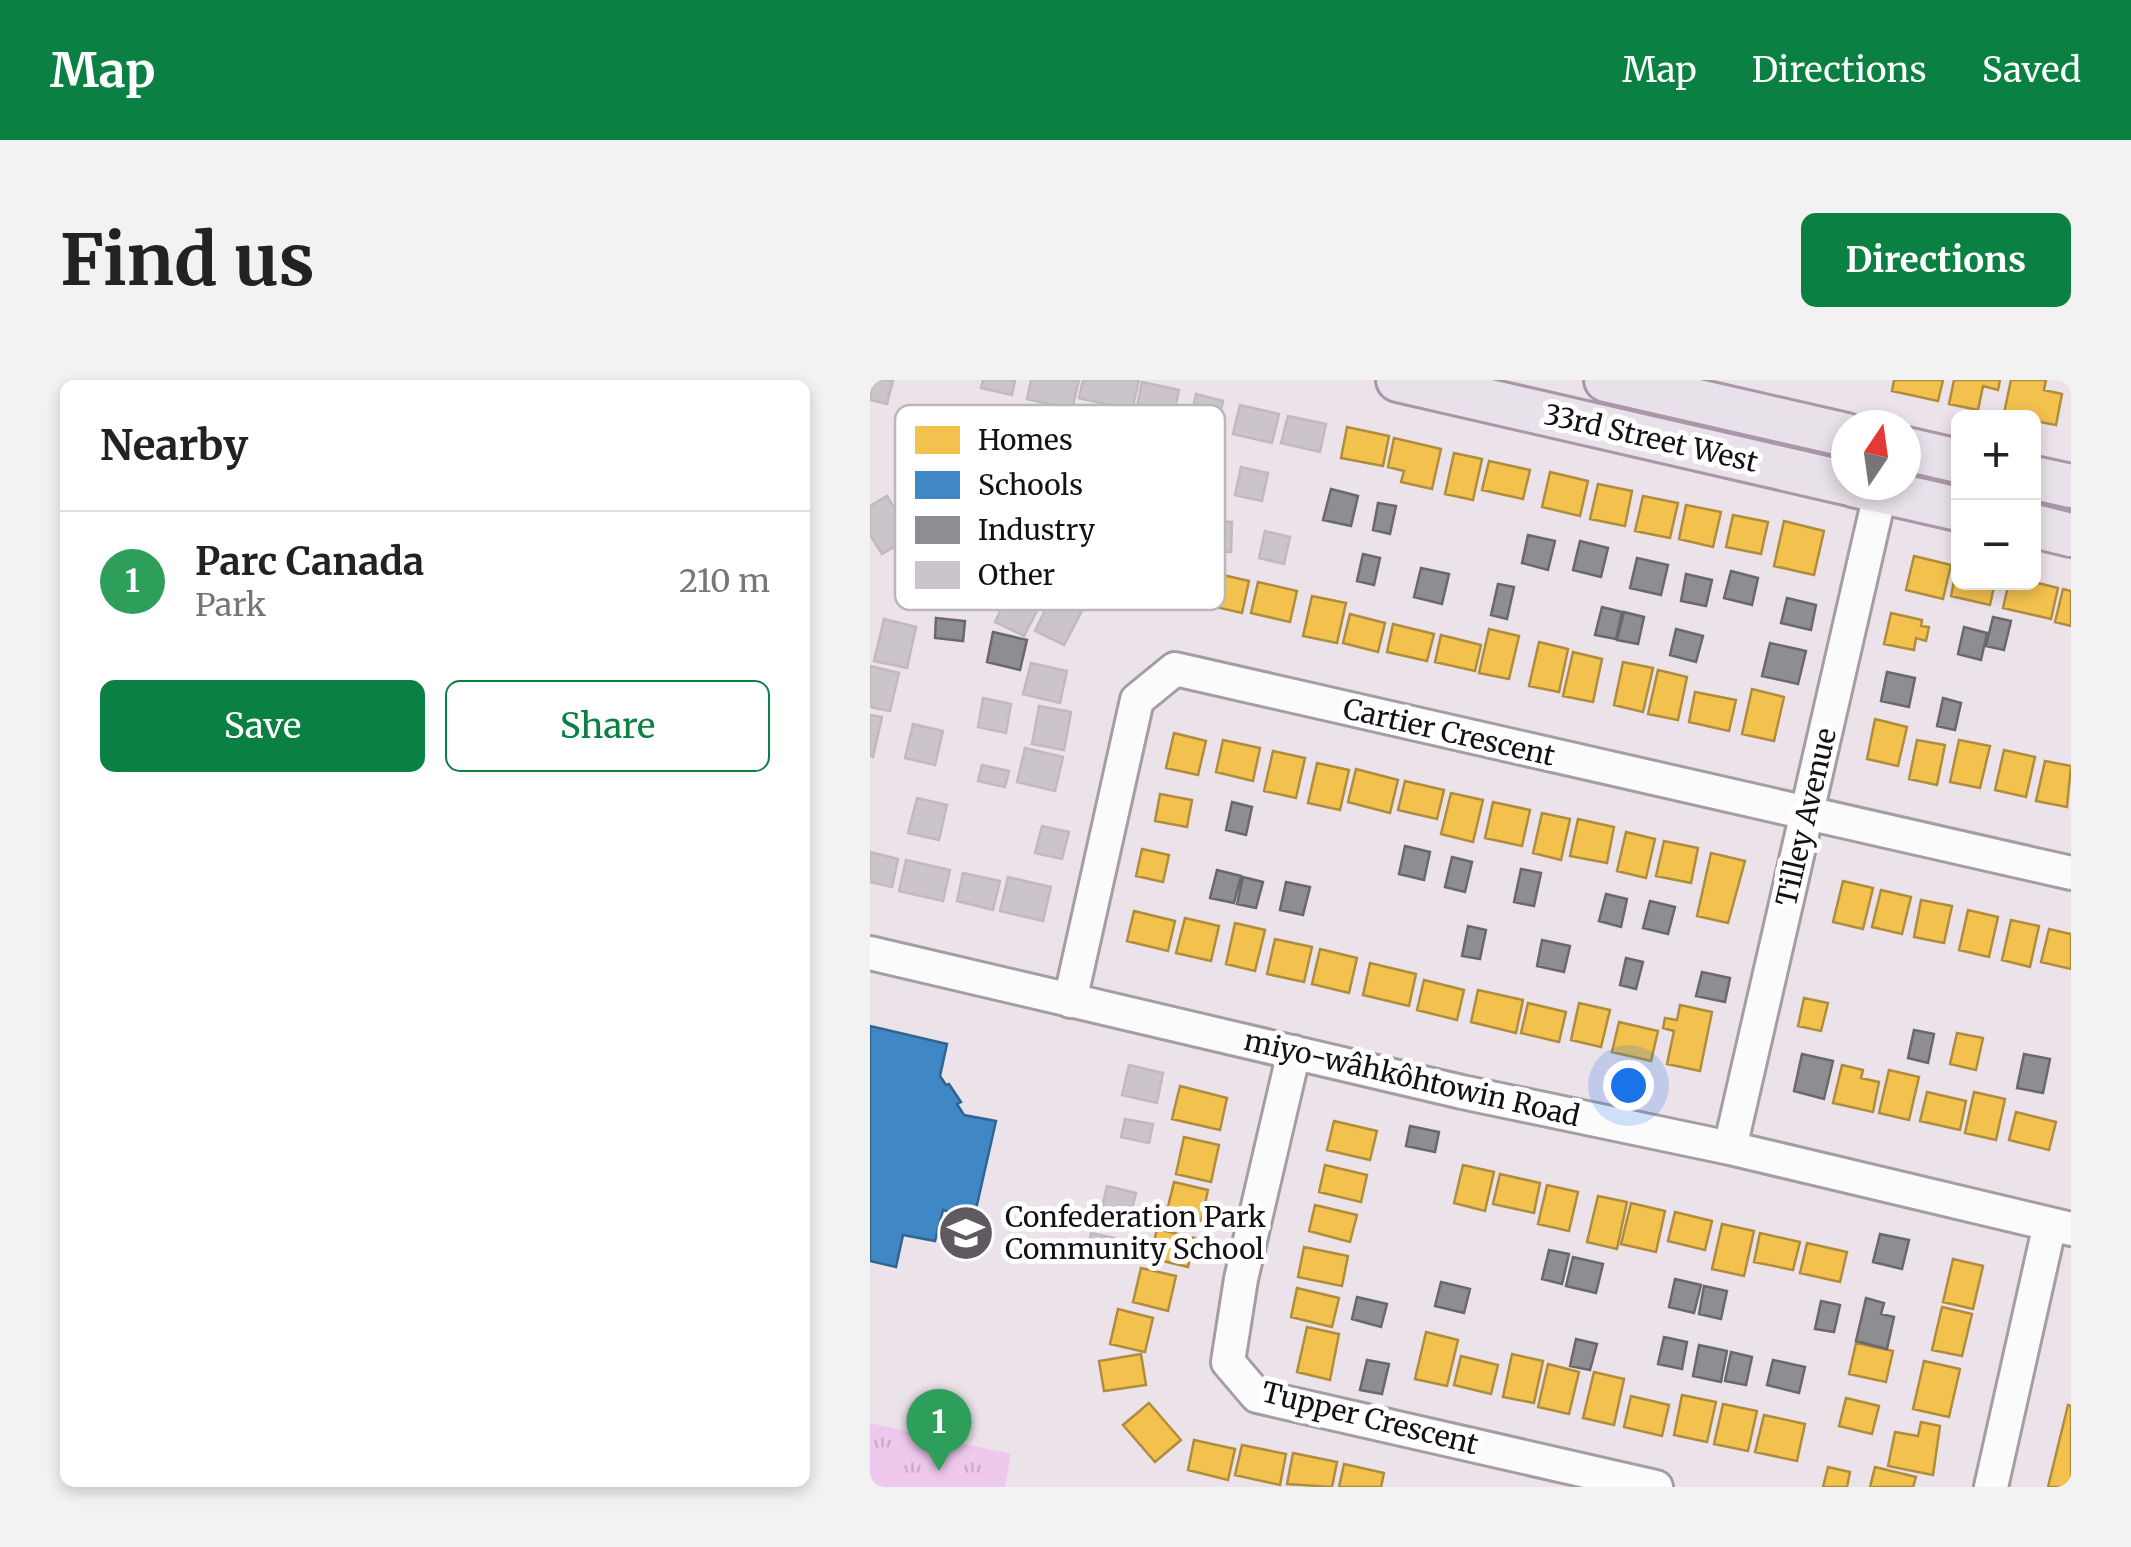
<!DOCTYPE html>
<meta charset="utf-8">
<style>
:root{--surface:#fff;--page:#f2f2f2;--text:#222;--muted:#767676;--line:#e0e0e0;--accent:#0b8043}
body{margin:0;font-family:Merriweather,serif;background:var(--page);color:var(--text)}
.controls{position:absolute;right:30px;top:30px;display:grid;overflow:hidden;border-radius:15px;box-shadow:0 5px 15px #0003}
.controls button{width:90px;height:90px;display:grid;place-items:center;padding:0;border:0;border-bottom:2px solid var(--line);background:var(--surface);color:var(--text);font:50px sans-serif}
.compass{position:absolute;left:961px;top:30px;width:90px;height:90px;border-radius:50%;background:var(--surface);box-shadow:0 5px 15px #0003;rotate:13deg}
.you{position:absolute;left:758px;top:705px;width:35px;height:35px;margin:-25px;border:8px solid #fff;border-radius:50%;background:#1a73e8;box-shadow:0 0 0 15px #1a73e833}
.badge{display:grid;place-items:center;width:65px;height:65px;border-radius:50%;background:var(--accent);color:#fff;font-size:32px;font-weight:700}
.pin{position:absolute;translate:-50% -82px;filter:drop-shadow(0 2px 5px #0008)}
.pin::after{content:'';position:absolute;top:52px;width:35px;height:30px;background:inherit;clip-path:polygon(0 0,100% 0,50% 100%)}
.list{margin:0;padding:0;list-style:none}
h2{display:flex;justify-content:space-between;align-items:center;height:130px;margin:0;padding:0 40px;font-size:42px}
h2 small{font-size:32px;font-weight:400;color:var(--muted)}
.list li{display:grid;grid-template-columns:65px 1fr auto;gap:30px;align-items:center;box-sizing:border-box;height:140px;padding:0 40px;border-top:2px solid var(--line)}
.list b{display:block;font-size:38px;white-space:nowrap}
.list p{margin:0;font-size:32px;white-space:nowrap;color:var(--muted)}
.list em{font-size:32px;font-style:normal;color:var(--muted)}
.actions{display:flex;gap:20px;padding:30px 40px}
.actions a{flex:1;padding:22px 0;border:2px solid var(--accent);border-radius:15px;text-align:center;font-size:35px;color:var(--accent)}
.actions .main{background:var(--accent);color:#fff}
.map{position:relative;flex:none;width:1201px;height:1107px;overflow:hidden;border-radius:15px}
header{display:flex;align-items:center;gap:60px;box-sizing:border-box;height:140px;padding:0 50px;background:var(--accent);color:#fff}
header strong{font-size:48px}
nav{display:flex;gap:55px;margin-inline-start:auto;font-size:35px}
.intro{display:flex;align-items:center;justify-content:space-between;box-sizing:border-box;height:240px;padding:0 60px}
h1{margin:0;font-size:70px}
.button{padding:25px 45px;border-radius:15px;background:var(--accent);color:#fff;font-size:35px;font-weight:700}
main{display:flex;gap:60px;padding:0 60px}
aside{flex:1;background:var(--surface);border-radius:15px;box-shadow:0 5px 15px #0003}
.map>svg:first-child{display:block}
.park{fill:url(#park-tufts)}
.homes{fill:#f2c14e;stroke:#b08c3d;stroke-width:2.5}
.schools{fill:#3f88c5;stroke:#326490;stroke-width:2.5}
.industry{fill:#8d8d92;stroke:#69686c;stroke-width:2.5}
.building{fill:#ccc4cb;stroke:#c0b9bf;stroke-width:2.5}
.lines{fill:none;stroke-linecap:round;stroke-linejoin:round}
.minor-casing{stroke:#a49da3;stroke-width:38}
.major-casing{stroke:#a997a8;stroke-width:48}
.minor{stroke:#fcfbfc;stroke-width:32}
.major{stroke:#e9e1e9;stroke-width:42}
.labels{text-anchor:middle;stroke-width:10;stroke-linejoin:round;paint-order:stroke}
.street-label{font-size:28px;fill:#151015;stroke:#fff}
.poi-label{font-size:28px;fill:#151015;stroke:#fff;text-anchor:start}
.key{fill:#fff;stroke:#b9b7b9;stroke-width:2.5}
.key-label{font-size:28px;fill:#151015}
</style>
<header>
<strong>Map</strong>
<nav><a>Map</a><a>Directions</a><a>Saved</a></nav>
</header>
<div class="intro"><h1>Find us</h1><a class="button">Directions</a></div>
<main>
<aside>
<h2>Nearby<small></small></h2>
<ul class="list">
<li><span class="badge" style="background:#2e9e5b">1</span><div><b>Parc Canada</b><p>Park</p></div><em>210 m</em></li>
</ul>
<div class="actions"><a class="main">Save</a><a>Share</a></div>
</aside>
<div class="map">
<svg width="1201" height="1107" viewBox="0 0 1201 1107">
<defs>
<pattern id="park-tufts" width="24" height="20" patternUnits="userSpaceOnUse" patternTransform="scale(2.5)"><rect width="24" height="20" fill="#efc9ed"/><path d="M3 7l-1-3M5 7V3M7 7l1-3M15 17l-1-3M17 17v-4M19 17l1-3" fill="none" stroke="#ccacca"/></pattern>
</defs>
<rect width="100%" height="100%" fill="#ece2ea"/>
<path class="park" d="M0,1043l141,31 -6,33h-135z"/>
<path class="homes" d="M1024,0h49l-5,21 -46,-10z
M1084,0h46l-2,10 -15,-4 -5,24 -29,-6z
M1141,0h35l-2,10 18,4 -6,31 -21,-4 -1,3v-6h-31z
M477,47l42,9 -6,30 -42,-8z
M524,58l47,11 -9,40 -31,-7 3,-11 -16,-4z
M584,73l28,6 -9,41 -28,-6z
M619,81l41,9 -7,29 -41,-9z
M680,92l38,9 -8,35 -38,-9z
M728,104l34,7 -7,35 -35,-7z
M773,116l35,7 -8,35 -35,-7z
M816,125l35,7 -8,35 -34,-8z
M863,135l35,7 -7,32 -35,-7z
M914,141l40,10 -10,44 -40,-9z
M1044,176l37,9 -8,34 -37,-9z
M1087,186l1,16h37l-5,23 -39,-9z
M340,192l39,9 -7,32 -39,-9z
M388,202l39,9 -7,31 -39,-9z
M1139,202h25l24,6 -7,31 -48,-11z
M1193,209l8,2v35l-16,-4z
M442,216l34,7 -9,40 -34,-7z
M1021,233l31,7 -1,6 8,1 -3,14 -10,-3 -2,12 -30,-6z
M480,234l35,9 -7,29 -35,-9z
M523,244l41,10 -7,27 -40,-9z
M619,249l30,7 -10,43 -30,-6z
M571,255l40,10 -6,26 -40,-9z
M669,262l29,7 -9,43 -30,-6z
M703,272l29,7 -9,43 -30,-6z
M753,282l30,6 -10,44 -29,-7z
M788,290l29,7 -9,43 -30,-6z
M882,309l32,8 -10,44 -32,-7z
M825,312l41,8 -7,31 -40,-9z
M1005,339l32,8 -9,39 -31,-7z
M304,353l32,8 -8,34 -32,-7z
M353,360l37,8 -7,33 -37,-9z
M1047,360l28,5 -8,40 -28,-6z
M1089,360l31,6 -10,42 -30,-6z
M1134,370l31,7 -9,40 -31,-7z
M403,371l32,7 -9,40 -32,-7z
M1175,381l26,5 -4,41 -31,-6z
M447,383l32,7 -9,40 -32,-7z
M486,389l42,11 -8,33 -42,-11z
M535,401l39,9 -7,29 -39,-9z
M581,413l32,7 -10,42 -32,-8z
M290,414l32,6 -5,27 -32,-6z
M623,422l37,8 -8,36 -37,-8z
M672,433l28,6 -9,41 -28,-7z
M708,439l36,8 -7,36 -37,-7z
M756,452l29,7 -9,39 -29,-7z
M794,461l34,7 -7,35 -35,-7z
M272,469l27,6 -6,27 -27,-6z
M841,473l34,8 -17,62 -31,-7z
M973,501l30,7 -10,41 -30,-7z
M1011,510l30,7 -9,37 -30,-7z
M1051,520l31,6 -8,37 -30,-6z
M1098,530l30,7 -9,40 -30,-7z
M264,531l41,10 -7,30 -41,-10z
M315,538l34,8 -8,35 -35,-8z
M1141,540l28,6 -9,41 -28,-7z
M365,543l30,7 -10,41 -29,-7z
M1179,549l22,5v35l-30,-7z
M405,559l37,8 -8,35 -37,-8z
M450,569l37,9 -8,35 -37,-9z
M500,583l46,11 -7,32 -46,-11z
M554,600l40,10 -7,30 -40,-10z
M608,610l45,10 -7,33 -45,-11z
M934,618l24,5 -7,28 -23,-5z
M658,623l38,9 -7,30 -38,-9z
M709,623l31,7 -9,37 -30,-7z
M810,625l32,7 -12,59 -33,-7 7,-33 -11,-3 2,-10 12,2z
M749,642l39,9 -7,30 -39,-9z
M1087,653l26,5 -7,32 -26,-6z
M972,685l21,5 -2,8 18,4 -6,30 -40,-9z
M1019,690l30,7 -10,43 -30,-7z
M310,706l47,12 -7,32 -48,-11z
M1057,712l39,9 -6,29 -40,-9z
M1104,712l31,7 -9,41 -31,-7z
M1146,732l40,10 -7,28 -40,-10z
M464,741l43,10 -7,29 -43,-10z
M314,757l35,8 -8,37 -35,-8z
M455,785l42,10 -6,27 -42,-10z
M593,785l31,7 -9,39 -31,-8z
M630,794l40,9 -6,30 -41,-9z
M304,802l34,8 -8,37 -35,-8z
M677,805l31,7 -9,39 -31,-7z
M728,816l29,6 -10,47 -30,-7z
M761,823l34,8 -9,41 -35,-8z
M445,825l42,10 -7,27 -41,-11z
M805,832l37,9 -7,29 -37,-9z
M852,844l32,7 -10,45 -32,-7z
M287,849l38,9 -7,29 -38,-9z
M890,853l40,9 -7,28 -39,-8z
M937,863l40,9 -7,30 -40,-9z
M434,867l44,9 -6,30 -44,-9z
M1083,879l30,7 -10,43 -30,-7z
M271,888l35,8 -8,35 -35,-9z
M427,908l42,10 -7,29 -41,-10z
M1072,927l30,7 -10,42 -30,-6z
M248,929l35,9 -8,34 -35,-8z
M437,947l32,7 -9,46 -33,-8z
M556,952l32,8 -11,46 -32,-7z
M986,963l37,8 -7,31 -37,-8z
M271,974l5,31 -42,6 -5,-30z
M642,974l31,7 -9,42 -31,-6z
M591,976l37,9 -7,29 -37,-9z
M1054,981l36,8 -11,48 -36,-8z
M678,984l31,8 -10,42 -31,-7z
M724,992l30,7 -10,46 -31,-7z
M812,1015l34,7 -9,40 -33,-7z
M761,1016l38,9 -7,31 -38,-9z
M976,1018l33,8 -7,28 -33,-8z
M279,1023l32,37 -26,22 -32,-37z
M853,1024l34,7 -9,40 -34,-7z
M1198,1025l3,1v81h-23z
M894,1035l41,9 -8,37 -42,-9z
M1051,1042l19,4 -7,49 -45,-9 7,-34 23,4z
M324,1060l41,9 -7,31 -40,-10z
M372,1065l44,9 -6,31 -45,-10z
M423,1073l44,9 -5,25 -45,-3z
M474,1084l40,9 -3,14h-42z
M958,1087l22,5 -3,15h-24z
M1005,1087l41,10 -3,10h-43z"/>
<path class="schools" d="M0,646l77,18 -7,32 6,9 3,-1 12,18 -4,2 7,11 32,6 -22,97 -31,-8 -8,31 -32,-6 -7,32 -26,-6z"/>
<path class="industry" d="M461,109l27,7 -7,30 -28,-6z
M508,123l18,3 -6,28 -17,-4z
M658,155l27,6 -7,29 -26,-7z
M710,161l28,7 -7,29 -28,-7z
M493,174l17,4 -6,27 -17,-4z
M767,178l31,7 -7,30 -31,-7z
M551,188l28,6 -7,30 -28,-7z
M861,191l27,7 -6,27 -28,-7z
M816,194l26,6 -6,26 -25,-5z
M628,204l16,3 -7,32 -16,-4z
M917,218l29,7 -5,25 -30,-7z
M732,227l20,5 -6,27 -21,-4z
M754,232l20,5 -6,27 -21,-4z
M1123,237l18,4 -7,29 -18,-4z
M66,238l29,3 -2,20 -28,-3z
M1094,247l23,6 -6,27 -23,-6z
M806,249l27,7 -7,26 -26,-7z
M123,252l34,8 -7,30 -33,-8z
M900,263l36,8 -8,33 -36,-8z
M1017,292l28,6 -6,29 -28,-6z
M1073,318l18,5 -6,27 -18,-4z
M362,422l20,5 -6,28 -20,-5z
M535,466l25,6 -6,28 -25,-6z
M582,477l20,5 -7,30 -20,-5z
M651,489l20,4 -7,33 -20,-4z
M347,490l24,6 -7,27 -24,-5z
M373,497l20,5 -7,26 -19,-4z
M416,502l24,5 -7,28 -23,-5z
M736,514l21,5 -6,28 -22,-6z
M780,521l25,6 -7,27 -25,-6z
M598,546l18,4 -6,29 -18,-3z
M672,560l28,6 -6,26 -27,-6z
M756,578l17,4 -7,27 -16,-4z
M832,592l28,6 -5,24 -29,-6z
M1044,650l20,4 -6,29 -20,-5z
M932,674l31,7 -9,38 -30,-8z
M1154,674l26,5 -7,34 -26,-5z
M540,746l29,6 -4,20 -29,-6z
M1010,854l29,6 -7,29 -29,-7z
M679,870l20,4 -7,30 -20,-5z
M703,877l30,7 -7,29 -30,-7z
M805,899l26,6 -7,28 -25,-6z
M571,902l29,7 -6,24 -29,-7z
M834,906l23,5 -6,28 -22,-5z
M487,917l30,7 -6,23 -29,-8z
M996,918l18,5 -3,11 13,3 -7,32 -31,-8z
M951,921l19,4 -6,27 -19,-3z
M794,957l23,5 -5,27 -24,-5z
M706,959l21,5 -7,26 -20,-4z
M829,965l28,6 -6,31 -28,-6z
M861,972l21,5 -6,28 -21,-4z
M497,980l22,4 -7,30 -22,-4z
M903,980l32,7 -6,26 -32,-8z"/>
<path class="building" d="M2,0h21l-6,24 -17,-4z
M113,0h32l-3,15 -31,-7z
M161,0h48l-7,29 -45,-10z
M213,0h56l-7,30 -53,-12z
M272,2l37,8 -8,38 -22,-5 2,-9 -15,-3z
M326,14l27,7 -9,38 -27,-6z
M370,25l39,9 -7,29 -39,-9z
M418,36l38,8 -6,28 -39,-9z
M371,87l27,6 -6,28 -27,-6z
M17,116l25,40 -30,18 -12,-19v-29z
M332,141l30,1 -1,30 -29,-1z
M395,151l25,6 -6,27 -25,-6z
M140,211l29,16 -15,29 -29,-14z
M184,212l30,15 -20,38 -29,-14z
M14,239l32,8 -9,41 -33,-7z
M161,283l36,8 -7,32 -37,-9z
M0,286l29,7 -9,38 -20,-4z
M113,318l28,6 -5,29 -28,-6z
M169,326l32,6 -7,38 -32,-6z
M0,335l12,2 -9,40 -3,-1z
M43,344l30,7 -8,34 -30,-7z
M155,368l38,9 -8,34 -38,-9z
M112,385l27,6 -4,16 -27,-6z
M47,418l30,7 -8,35 -31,-7z
M172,446l27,6 -7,27 -27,-6z
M0,472l28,7 -6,28 -22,-5z
M36,480l44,10 -7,31 -44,-10z
M93,493l37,8 -7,29 -36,-9z
M138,497l43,10 -8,34 -43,-10z
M259,685l34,8 -6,30 -35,-8z
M255,739l28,5 -4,19 -28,-6z
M237,806l29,7 -5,20 -29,-6z
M221,853l23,5 -3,13 -23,-5z"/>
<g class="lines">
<g class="minor-casing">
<path id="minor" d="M0,573l592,139 268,56 341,81
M200,621l67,-301 38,-31 896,204
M424,672l-53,227 -13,83 29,34 399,91
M860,768l152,-663
M1121,1107l59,-263"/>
</g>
<g class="major-casing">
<path id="major" d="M528,0l448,103
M736,0l240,55
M1036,69l52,12
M1164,98l37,8
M983,105l105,24
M1164,146l37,9"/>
</g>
<use href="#minor" class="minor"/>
<use href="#major" class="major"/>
</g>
<defs>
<g id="school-disc" transform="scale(2.875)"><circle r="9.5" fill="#605a60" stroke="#fff"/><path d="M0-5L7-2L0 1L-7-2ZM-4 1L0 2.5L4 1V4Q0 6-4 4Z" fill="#fff"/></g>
</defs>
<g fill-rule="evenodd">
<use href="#school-disc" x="96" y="853"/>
</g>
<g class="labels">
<g class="street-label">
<text transform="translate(781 58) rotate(13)" y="10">33rd Street West</text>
<text transform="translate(579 352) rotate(13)" y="10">Cartier Crescent</text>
<text transform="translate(936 437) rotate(-77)" y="10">Tilley Avenue</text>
<text transform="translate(542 698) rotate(13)" y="10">miyo-wâhkôhtowin Road</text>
<text transform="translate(500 1038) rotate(14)" y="10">Tupper Crescent</text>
</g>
<g class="poi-label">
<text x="135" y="847">Confederation Park<tspan x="135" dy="32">Community School</tspan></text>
</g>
</g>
<rect x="25" y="25" width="330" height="205" rx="15" class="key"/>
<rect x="45" y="46" width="45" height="28" fill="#f2c14e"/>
<rect x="45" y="91" width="45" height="28" fill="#3f88c5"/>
<rect x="45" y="136" width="45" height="28" fill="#8d8d92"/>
<rect x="45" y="181" width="45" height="28" fill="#ccc4cb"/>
<g class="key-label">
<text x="108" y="70">Homes</text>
<text x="108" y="115">Schools</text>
<text x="108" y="160">Industry</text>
<text x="108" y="205">Other</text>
</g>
</svg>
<div class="controls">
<button>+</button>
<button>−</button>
</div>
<svg class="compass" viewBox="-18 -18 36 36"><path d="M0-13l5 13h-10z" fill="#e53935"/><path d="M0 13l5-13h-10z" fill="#767676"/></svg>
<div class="you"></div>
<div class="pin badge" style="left:69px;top:1091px;background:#2e9e5b">1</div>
</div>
</main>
